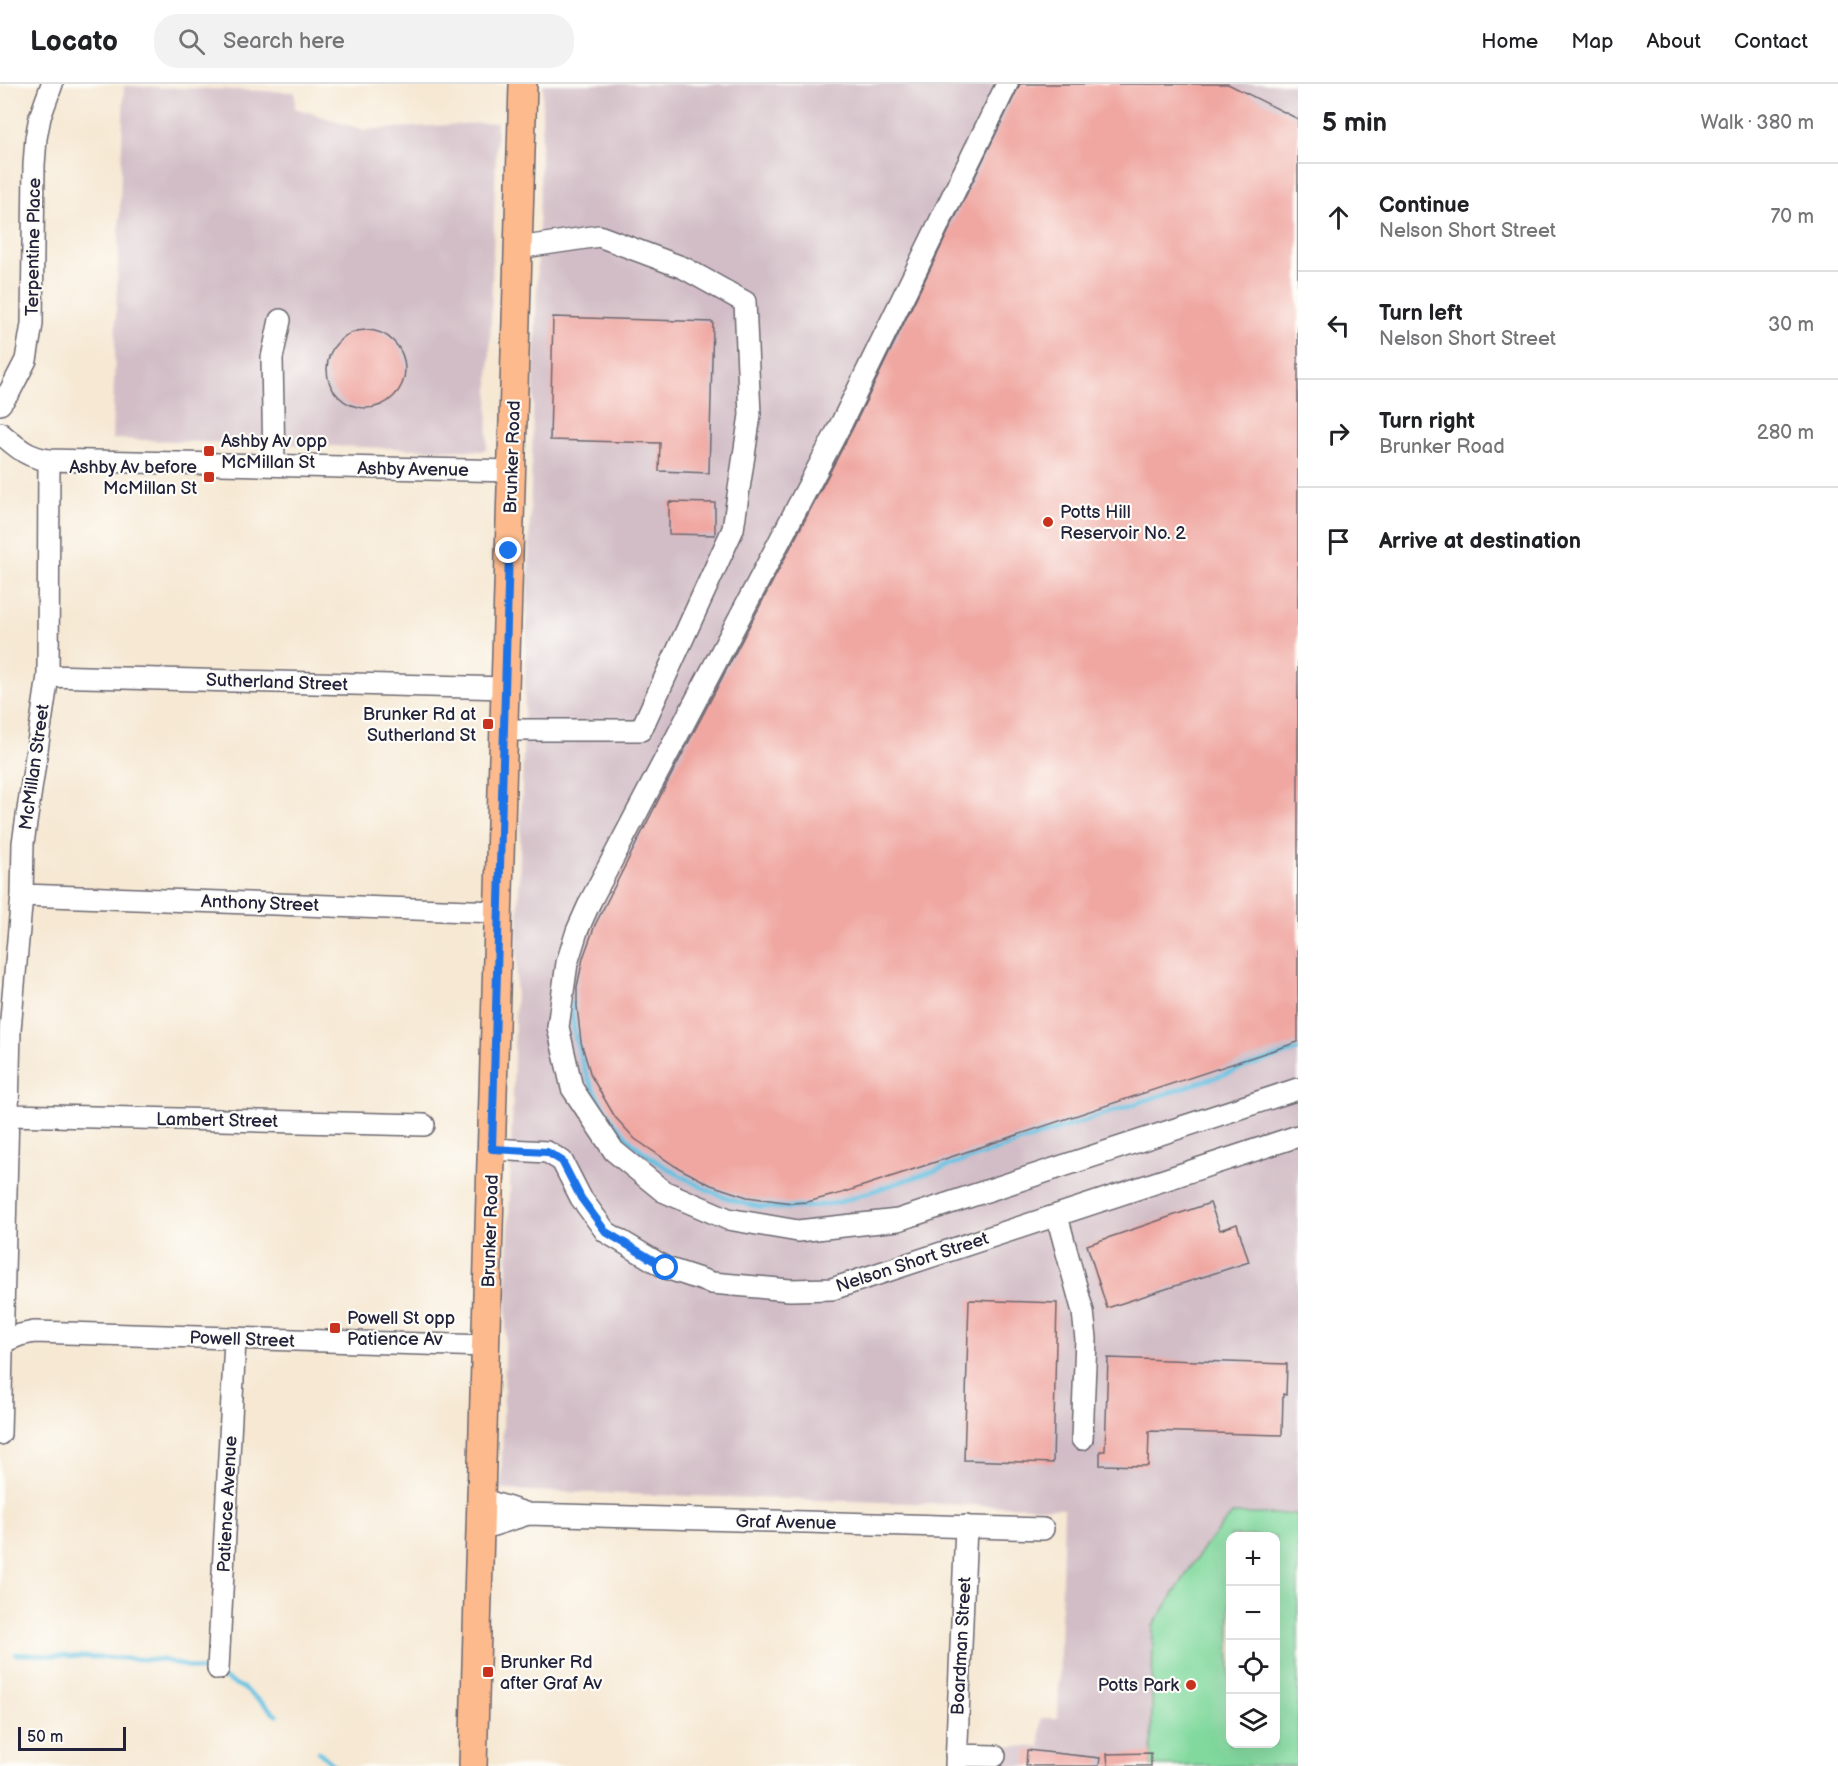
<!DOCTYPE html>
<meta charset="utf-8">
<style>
:root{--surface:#fff;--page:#f2f2f2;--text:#202124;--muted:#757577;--line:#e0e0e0}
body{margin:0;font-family:"Balsamiq Sans",sans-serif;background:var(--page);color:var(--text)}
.controls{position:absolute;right:18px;bottom:18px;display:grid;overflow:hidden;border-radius:12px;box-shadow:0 6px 24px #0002}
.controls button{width:54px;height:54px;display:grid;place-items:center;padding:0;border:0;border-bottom:2px solid var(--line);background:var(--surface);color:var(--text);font:30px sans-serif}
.scale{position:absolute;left:18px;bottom:15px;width:108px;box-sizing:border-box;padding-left:6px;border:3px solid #22223b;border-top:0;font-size:16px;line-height:21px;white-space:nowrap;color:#22223b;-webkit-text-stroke:4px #fdfcf7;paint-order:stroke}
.stop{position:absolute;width:18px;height:18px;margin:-14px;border:4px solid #1a73e8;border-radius:50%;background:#fff}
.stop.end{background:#1a73e8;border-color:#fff;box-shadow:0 2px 6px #0008}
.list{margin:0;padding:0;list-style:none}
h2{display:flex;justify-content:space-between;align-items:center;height:78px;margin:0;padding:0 24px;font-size:26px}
h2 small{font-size:20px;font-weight:400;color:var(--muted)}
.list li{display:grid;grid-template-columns:39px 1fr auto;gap:18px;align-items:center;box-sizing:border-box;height:108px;padding:0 24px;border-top:2px solid var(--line)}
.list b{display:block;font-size:22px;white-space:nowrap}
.list p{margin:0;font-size:20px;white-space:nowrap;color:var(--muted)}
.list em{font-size:20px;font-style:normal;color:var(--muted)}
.icon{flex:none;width:33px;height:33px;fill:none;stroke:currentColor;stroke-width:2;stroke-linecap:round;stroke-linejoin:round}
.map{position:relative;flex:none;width:1298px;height:1682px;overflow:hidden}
header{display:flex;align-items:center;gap:36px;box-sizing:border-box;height:84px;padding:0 30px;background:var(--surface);border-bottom:2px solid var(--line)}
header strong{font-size:28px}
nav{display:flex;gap:33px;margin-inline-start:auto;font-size:21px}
.search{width:420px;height:54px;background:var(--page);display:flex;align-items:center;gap:15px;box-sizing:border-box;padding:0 21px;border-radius:24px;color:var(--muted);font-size:22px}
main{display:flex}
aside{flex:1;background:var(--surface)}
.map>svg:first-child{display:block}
.industrial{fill:#d2bdc6;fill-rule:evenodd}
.green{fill:#81d99e;stroke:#527e6c;stroke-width:1.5;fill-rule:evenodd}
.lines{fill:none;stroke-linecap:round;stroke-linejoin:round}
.stream{stroke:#64c1e2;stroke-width:4.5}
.building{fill:#f0a7a2}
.minor-casing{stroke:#6c6770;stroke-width:24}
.major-casing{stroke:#6c6770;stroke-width:30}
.minor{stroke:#fff;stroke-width:21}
.major{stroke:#fcba8d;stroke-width:27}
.route{stroke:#1a73e8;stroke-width:8}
.poi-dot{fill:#c8321e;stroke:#fdfcf7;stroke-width:2}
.labels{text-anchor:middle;stroke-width:4.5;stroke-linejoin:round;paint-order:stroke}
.street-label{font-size:18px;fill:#22223b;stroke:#fdfcf7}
.poi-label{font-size:18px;fill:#22223b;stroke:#fdfcf7;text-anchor:start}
</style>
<header>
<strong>Locato</strong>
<div class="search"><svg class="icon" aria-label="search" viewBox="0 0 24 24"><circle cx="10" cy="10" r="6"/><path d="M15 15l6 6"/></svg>Search here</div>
<nav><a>Home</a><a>Map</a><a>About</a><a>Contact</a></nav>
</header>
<main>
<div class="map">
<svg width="1298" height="1682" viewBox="0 0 1298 1682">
<rect width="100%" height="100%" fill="#fdfcf7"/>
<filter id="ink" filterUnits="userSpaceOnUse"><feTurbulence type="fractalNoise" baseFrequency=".0167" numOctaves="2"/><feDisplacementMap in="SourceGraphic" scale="12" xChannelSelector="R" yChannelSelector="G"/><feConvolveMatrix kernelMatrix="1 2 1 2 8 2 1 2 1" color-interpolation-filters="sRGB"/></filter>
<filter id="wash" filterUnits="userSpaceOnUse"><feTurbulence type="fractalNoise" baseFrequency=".008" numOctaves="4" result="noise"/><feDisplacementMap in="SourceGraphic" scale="24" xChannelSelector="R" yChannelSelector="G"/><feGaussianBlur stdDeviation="1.35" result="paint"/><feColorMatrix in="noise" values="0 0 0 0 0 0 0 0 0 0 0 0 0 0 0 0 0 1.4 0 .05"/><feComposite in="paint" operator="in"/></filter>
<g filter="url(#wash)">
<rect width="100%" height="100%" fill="#f6e8d3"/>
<path class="industrial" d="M543,0h755v1682h-318v-21l60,2 1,-29h17l6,-210 -563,-18zM1230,1452h46v208h-46z
M124,2l171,6v16l69,22 133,-8 -10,326 -5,3 -370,-12z"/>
<path class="green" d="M1232,1430h66v252h-147l2,-140 51,-79zM1230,1452h46v208h-46z"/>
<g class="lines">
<path class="stream" d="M572,919c0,51 24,107 63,142 16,15 37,26 57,37 19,10 38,19 59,23 29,6 58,2 86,-2l461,-153
M16,1570l147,6 45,12
M225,1595l18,9 34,27
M319,1668l16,14"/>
</g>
<g id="blocks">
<path class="building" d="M1020,0h208l70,35v923l-456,151 -35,9 -15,1 -45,-6 -36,-12 -36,-19 -40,-27 -20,-22 -24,-41 -10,-34 -4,-36v-19l6,-29 12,-33 70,-138 188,-359z
M553,233l160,5 -4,151 -50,-2 1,-28 -110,-3z
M327 285a39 39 0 1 1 78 0a39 39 0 1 1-78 0Z
M669,418l46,1v32l-46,-1z
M1210,1119l10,27 17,-6 12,38 -142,46 -20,-63z
M969,1216l88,3 -4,160 -89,-3z
M1108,1274l179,6 -1,31 -3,-1 -1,41 -133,-4 -1,35 -48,-1v-14h5z
M1027,1666l73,8 -1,8h-73z
M1151,1669v13h-43l-1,-12z"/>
</g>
</g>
<g filter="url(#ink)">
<use href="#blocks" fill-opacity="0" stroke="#6c6770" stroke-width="1.5"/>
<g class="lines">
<g class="minor-casing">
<path id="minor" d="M1007,0l-165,338 -252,480 -13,29 -10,32 -9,64 14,61 42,63 49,40 65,28 70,12 100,-11 400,-131
M0,320l10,-13 16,-31 6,-36 2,-159 2,-27 4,-21 12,-33
M0,349c17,14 26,24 49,27l462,11
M274,381l-2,-107 8,-38
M48,592l458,12
M504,646h137l92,-201 17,-114 -5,-113 -61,-34 -85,-32 -81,12
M22,811l476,17
M9,1031l415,10
M492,1065l55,3 15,9 19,37 25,34 60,36 46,15 78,7 42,-1 466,-153
M1057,1132l26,96 3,27 -4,100
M0,1259l20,-8 14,-3 452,14
M0,1350l10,-404 12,-135 1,-52 25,-167 1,-216
M481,1415l47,15 515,15
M481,1445l47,-15
M218,1585l17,-329
M956,1671l39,1
M956,1682l10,-240"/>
</g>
<g class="major-casing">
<path id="major" d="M473,1682l50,-1682"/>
</g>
<use href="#minor" class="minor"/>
<use href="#major" class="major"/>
</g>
</g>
<g class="lines" filter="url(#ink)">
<path class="route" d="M509,467l-17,598 55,3 15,9 19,37 25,34 60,36"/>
</g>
<g class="poi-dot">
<rect x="203" y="361" width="12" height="12" rx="3"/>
<rect x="203" y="387" width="12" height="12" rx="3"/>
<circle cx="1048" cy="438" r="6"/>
<rect x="482" y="634" width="12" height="12" rx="3"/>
<rect x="329" y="1238" width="12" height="12" rx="3"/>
<rect x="482" y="1582" width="12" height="12" rx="3"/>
<circle cx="1191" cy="1601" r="6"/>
</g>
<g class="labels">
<g class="street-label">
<text transform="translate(33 163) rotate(-89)" y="6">Terpentine Place</text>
<text transform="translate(512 373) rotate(-88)" y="6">Brunker Road</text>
<text transform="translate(413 385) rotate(1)" y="6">Ashby Avenue</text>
<text transform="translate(277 598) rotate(2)" y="6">Sutherland Street</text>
<text transform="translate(34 683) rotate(-82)" y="6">McMillan Street</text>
<text transform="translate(260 819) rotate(2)" y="6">Anthony Street</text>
<text transform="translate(217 1036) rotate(1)" y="6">Lambert Street</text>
<text transform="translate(490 1147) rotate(-88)" y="6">Brunker Road</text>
<text transform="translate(912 1178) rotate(-18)" y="6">Nelson Short Street</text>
<text transform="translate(242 1255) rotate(2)" y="6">Powell Street</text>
<text transform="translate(227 1420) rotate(-87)" y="6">Patience Avenue</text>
<text transform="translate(786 1438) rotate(1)" y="6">Graf Avenue</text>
<text transform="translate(961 1562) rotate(-87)" y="6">Boardman Street</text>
</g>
<g class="poi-label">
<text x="221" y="363">Ashby Av opp<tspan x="221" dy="21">McMillan St</tspan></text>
<text x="197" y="389" text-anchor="end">Ashby Av before<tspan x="197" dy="21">McMillan St</tspan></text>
<text x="1060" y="434">Potts Hill<tspan x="1060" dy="21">Reservoir No. 2</tspan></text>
<text x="476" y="636" text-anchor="end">Brunker Rd at<tspan x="476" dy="21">Sutherland St</tspan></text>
<text x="347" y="1240">Powell St opp<tspan x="347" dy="21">Patience Av</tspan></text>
<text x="500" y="1584">Brunker Rd<tspan x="500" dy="21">after Graf Av</tspan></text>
<text x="1179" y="1607" text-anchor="end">Potts Park</text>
</g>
</g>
</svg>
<div class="controls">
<button>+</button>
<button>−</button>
<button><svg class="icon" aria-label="locate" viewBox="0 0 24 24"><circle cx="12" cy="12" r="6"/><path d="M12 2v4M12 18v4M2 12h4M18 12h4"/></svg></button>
<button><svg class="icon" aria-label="layers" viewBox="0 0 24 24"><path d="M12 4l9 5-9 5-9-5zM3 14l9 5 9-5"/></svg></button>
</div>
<div class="scale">50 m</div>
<div class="stop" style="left:666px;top:1184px"></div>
<div class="stop end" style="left:509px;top:467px"></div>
</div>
<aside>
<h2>5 min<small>Walk · 380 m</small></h2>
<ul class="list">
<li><svg class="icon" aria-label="ahead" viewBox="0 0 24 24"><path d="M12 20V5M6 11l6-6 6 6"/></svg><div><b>Continue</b><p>Nelson Short Street</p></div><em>70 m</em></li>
<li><svg class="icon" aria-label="left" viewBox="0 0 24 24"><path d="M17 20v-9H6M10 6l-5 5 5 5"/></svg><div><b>Turn left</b><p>Nelson Short Street</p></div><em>30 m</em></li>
<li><svg class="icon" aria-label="right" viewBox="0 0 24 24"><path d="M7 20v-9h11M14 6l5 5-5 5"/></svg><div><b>Turn right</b><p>Brunker Road</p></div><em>280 m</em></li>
<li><svg class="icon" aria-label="arrive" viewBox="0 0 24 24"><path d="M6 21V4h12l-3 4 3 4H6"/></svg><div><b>Arrive at destination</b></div></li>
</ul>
</aside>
</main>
